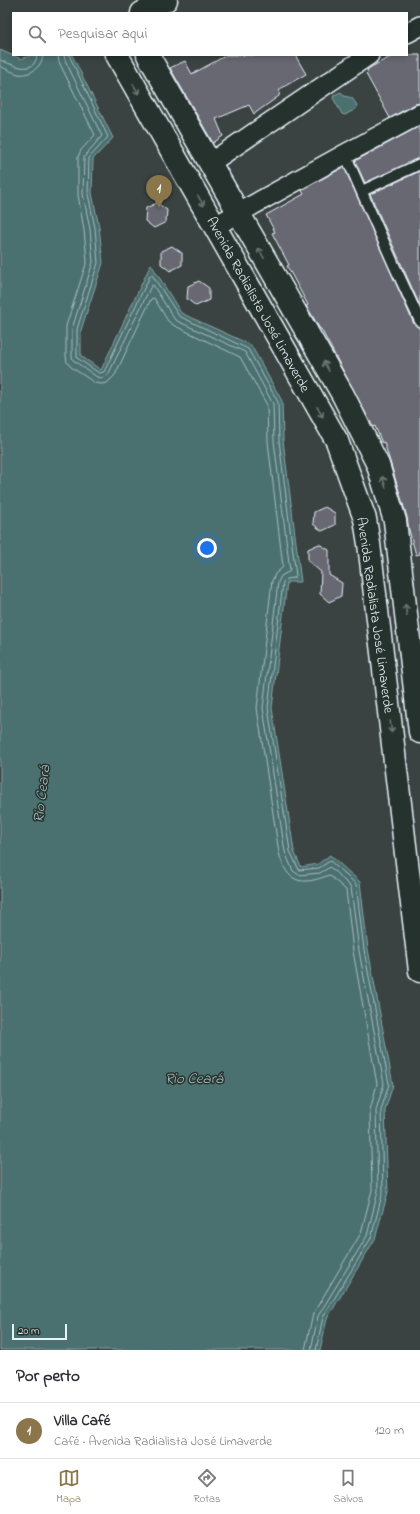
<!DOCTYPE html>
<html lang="pt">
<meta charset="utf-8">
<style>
:root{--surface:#fff;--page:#f7f7f7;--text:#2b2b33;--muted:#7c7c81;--line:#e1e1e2;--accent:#8a764a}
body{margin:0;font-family:"Indie Flower",sans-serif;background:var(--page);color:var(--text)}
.scale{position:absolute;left:12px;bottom:10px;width:55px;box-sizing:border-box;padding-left:4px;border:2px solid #e8f1f8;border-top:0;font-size:11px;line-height:14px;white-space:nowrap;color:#e8f1f8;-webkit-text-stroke:3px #26332d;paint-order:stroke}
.you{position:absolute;left:207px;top:548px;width:14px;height:14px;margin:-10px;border:3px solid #fff;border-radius:50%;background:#1a73e8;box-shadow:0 0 0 6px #1a73e833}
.badge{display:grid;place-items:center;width:26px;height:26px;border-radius:50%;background:var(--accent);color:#fff;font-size:13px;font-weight:700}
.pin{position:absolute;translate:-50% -33px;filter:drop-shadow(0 1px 2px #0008)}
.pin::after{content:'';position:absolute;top:21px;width:14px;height:12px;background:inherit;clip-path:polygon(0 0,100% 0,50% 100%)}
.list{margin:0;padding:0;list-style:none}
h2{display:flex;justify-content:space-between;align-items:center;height:52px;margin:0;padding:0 16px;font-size:17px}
h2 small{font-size:13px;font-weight:400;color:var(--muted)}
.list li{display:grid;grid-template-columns:26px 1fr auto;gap:12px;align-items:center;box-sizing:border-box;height:56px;padding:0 16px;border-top:1px solid var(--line)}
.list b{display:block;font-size:15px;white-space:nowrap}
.list p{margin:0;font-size:13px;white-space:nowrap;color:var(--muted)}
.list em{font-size:13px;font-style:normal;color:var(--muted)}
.icon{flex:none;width:22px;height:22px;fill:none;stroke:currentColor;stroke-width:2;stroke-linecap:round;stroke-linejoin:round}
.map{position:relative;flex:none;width:420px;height:1350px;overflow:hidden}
.search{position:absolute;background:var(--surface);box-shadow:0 2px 6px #0003;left:12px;right:12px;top:12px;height:44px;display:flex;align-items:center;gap:10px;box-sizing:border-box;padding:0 14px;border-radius:0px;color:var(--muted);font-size:15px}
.sheet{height:108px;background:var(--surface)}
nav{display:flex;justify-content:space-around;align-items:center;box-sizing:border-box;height:56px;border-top:1px solid var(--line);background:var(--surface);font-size:11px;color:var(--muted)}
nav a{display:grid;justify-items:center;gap:2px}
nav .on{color:var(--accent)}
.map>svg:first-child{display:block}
.water{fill:#4b706f;stroke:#8aa4a6}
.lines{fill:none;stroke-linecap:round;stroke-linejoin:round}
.shore{stroke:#a9bdc1;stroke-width:1}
.building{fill:#676773;stroke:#e8f1f8}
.service-casing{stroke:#e8f1f8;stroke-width:13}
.minor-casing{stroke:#e8f1f8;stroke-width:22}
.secondary-casing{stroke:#e8f1f8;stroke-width:25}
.service{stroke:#26332d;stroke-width:10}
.minor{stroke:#26332d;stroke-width:19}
.secondary{stroke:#26332d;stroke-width:22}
.oneway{stroke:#6a7674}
.labels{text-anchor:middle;stroke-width:3;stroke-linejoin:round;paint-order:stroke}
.street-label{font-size:14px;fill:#e8f1f8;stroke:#26332d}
.water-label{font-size:15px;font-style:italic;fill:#a9bdc1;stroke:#26332d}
</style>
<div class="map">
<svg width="420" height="1350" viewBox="0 0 420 1350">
<rect width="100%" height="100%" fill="#3a4342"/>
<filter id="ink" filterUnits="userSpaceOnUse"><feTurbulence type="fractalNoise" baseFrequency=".025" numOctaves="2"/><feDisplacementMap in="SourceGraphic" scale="8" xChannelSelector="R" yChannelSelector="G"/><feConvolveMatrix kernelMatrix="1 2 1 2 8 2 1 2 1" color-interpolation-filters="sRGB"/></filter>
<g filter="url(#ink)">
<path class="water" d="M0,50l21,9 11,-4h40l41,83 -20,21 -1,34 7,34 4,36 -22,67v26l20,14 50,-106 30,49 70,32 31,56 1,39 18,142h-14l-15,126 22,143 7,16 17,-3 12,-9 30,27 8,67 25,136 -8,25 3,82 -13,47 -48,80 -7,31h-320z
M341,92l3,4 8,2 5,7 -1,4 -11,6 -3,-1 -9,-16 1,-3z"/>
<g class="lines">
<path class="shore" d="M58,55l1,7 36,73 -14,15 -3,7v38l6,35 3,31 -21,65v30l1,6 4,5 24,16 6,1 6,-1 8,-8 36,-76 3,-1 14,23 5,4 67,32 27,48 1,37 15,125 -8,7 -3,7 -15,127 22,145c8,31 23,33 50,22l17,15 7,61 24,133 -7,26 2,80 -11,43 -48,81 -8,36
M64,55l1,5 37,76 -15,17 -3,5 -1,36 7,35 3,33 -21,67v27l1,4 24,17 5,1 6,-3 43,-89 2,-1 22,35 70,32 28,52 1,37 16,130 -9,5 -3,6 -15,126 22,144 8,19 6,4 21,-2 10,-6 21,20 8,64 25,133 -8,26 2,81 -11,45 -49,80 -7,34
M69,55l39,82 -19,21 -1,36 7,34 3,35 -21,66v29l22,15 5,-1 46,-96 2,-1 27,41 69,33 30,53 1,39 17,135 -2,2 -8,1 -3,3 -15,126 22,143 9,19 20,-2 11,-7 26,23 8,66 25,134 -8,26 2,81 -12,47 -48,79 -7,33
M0,60c11,4 35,17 37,-5
M0,66c6,3 12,6 18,8 12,2 24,-7 25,-19"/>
</g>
<path class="building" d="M227,55h68l11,19 -26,15 -1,7 -25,18 -5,-9 -33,14 7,17 -10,7 -43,-75 15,-7 7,13z
M394,55h26v48l-5,1 -25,14 -24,-44 2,-2 -1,-2 4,-3z
M420,126v32l-55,25 -10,-22z
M344,167l70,157 6,3v227l-4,1 -7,-25 -2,-13 -23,-75 -2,1 -7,-17 -2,1 -52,-98h-1l-11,-19 -3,-4 2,-1 -21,-39 2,-1 -17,-32 3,-1 -9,-17 38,-21 -2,-3 3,-3z
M420,171v135l-50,-112z
M157,203l10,7 -1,12 -12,6 -9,-7 1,-13z
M172,246l10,7v12l-12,6 -9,-7v-13z
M199,281l10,7v12l-13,6 -9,-7 1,-13z
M325,507l10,6v12l-13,6 -9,-7 1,-12z
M319,544l10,6v25l13,8 -1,13 -12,6 -9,-8 1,-22 -13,-11v-12z"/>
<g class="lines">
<g class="service-casing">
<path id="service" d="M345,154l49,111 26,56
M362,191l58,-27"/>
</g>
<g class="minor-casing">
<path id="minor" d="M407,33l13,-7
M210,163l159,-108
M215,226l130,-72 75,-40"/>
</g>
<g class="secondary-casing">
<path id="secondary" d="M142,13l24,-13
M117,55l220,386 28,78 4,25 51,427
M148,55l195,340 35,70 17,56 25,211"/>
</g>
<use href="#service" class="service"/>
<use href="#minor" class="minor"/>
<use href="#secondary" class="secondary"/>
</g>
<defs><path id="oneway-shaft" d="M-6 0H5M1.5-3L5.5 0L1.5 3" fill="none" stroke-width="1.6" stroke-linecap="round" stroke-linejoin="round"/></defs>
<g class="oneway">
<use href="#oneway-shaft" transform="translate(136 89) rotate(60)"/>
<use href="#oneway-shaft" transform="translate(201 201) rotate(60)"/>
<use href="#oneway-shaft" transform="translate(261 253) rotate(-120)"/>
<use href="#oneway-shaft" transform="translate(326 366) rotate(-120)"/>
<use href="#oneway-shaft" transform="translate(320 412) rotate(61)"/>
<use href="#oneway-shaft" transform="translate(384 482) rotate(-107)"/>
<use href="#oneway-shaft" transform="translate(406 610) rotate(-97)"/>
<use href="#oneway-shaft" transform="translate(391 727) rotate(83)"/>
</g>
</g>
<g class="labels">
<g class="street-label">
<text transform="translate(259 304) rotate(61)" y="5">Avenida Radialista José Limaverde</text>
<text transform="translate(376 615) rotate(82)" y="5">Avenida Radialista José Limaverde</text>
</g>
<g class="water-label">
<text transform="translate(41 794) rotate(-83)" y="5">Rio Ceará</text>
<text x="194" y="1083">Rio Ceará</text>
</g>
</g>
</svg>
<div class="scale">20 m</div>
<div class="you"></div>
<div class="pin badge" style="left:159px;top:208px">1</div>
<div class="search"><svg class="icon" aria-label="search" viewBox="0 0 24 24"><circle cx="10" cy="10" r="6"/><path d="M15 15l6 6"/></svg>Pesquisar aqui</div>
</div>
<section class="sheet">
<h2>Por perto<small></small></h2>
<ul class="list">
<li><span class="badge">1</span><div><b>Villa Café</b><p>Café · Avenida Radialista José Limaverde</p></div><em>120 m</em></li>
</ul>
</section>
<nav>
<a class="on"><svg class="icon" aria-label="map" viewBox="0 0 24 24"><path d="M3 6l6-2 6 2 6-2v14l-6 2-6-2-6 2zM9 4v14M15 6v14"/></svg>Mapa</a>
<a><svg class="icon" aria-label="directions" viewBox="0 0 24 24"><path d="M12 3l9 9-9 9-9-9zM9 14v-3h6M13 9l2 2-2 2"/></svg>Rotas</a>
<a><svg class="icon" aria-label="saved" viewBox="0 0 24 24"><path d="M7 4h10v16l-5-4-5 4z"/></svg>Salvos</a>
</nav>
